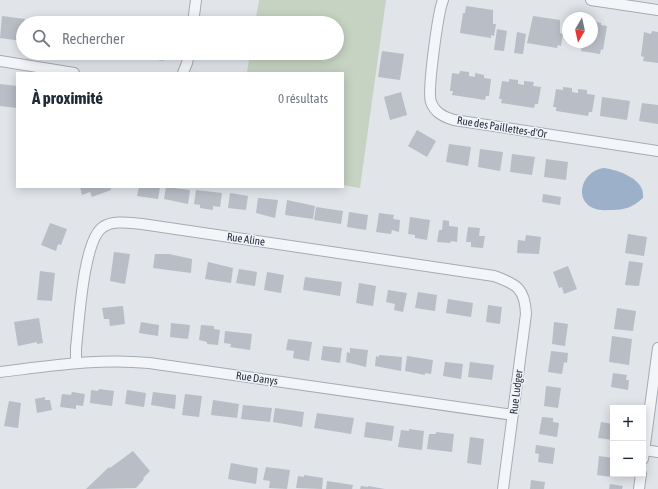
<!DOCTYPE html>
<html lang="fr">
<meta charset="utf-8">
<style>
:root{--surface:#fff;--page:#f6f6f7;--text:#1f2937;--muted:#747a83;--line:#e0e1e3}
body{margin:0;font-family:"Asap Condensed",sans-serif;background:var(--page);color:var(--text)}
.controls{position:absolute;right:12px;bottom:12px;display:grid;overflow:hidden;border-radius:0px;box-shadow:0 2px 10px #0003}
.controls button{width:36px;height:36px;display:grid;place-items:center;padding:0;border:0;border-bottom:1px solid var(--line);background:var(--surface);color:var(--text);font:20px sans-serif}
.compass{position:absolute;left:562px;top:12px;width:36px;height:36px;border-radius:50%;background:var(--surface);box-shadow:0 2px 10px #0003;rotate:189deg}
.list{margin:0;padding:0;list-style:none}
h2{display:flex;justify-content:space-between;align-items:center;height:52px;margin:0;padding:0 16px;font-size:17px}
h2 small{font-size:13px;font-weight:400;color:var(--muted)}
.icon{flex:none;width:22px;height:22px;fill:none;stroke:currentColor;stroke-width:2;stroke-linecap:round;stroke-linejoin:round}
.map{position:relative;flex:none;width:658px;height:489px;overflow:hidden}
.search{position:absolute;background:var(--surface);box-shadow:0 2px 10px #0003;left:16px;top:16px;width:328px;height:44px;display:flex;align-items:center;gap:10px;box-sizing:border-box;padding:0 14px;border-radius:22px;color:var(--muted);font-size:15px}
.panel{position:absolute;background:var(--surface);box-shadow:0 2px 10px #0003;left:16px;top:72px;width:328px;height:116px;border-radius:0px}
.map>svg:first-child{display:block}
.green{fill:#c6d3c2}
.water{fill:#9cb0c9}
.building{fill:#b8bdc6}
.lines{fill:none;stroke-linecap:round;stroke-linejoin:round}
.minor-casing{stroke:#a6abb3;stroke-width:12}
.minor{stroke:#f4f5f8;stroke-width:10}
.labels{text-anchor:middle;stroke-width:3;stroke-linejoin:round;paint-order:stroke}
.street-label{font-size:11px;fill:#293141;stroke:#f0f3f7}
</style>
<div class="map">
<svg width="658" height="489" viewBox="0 0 658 489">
<rect width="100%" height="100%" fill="#e1e4e9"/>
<path class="green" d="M259,0h127l-26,188 -17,-3v-112h-96l3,-20h87v-30h-82z"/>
<path class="water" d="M604,168c14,2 42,11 39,30 -10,9 -18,12 -31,12 -6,0 -13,1 -19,-2 -19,-8 -12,-37 11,-40z"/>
<path class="building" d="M466,6l27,4v14h3l-2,12 -3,-1v3l-31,-5 3,-20h2z
M2,16l23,3 -2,4 -1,18 -22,-3z
M533,16l27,4v13l3,1 -2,12 -3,-1 -1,3 -30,-5z
M34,19l23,3v1h-24z
M592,21l9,2v2l6,1 -4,24 -2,-1 -1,5 -19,-3 1,-4 -3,-1v-4h13z
M497,29l10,2 -3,20 -10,-1z
M652,31l6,1v31l-15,-2 1,-4 -3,-1 3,-24 7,2z
M517,32l9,2 -3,20 -9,-1z
M382,51l22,3 -4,26 -22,-3z
M98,53h23v4z
M135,53h30l-2,8 -28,-5z
M460,71l9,1v4l6,1v-4l9,2v3l7,1 -2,17h-3l-1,4 -33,-5 1,-4h-3l2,-18 7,1z
M509,79l9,1v4l6,1v-4l10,1 -1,4 8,1 -3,17h-3l-1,4 -33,-5 1,-4h-3l3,-18 7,1z
M0,84l17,2v22l-17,-2z
M563,87l9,1v4l6,1v-4l9,1v4l8,1 -3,17h-3l-1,4 -32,-5v-4h-3l3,-18 7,1z
M401,92l6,23 -17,5 -6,-23z
M602,97l28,4 -3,19 -27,-4z
M642,103l16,2v19l-19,-3z
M417,130l19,11 -9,16 -19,-11z
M449,144l22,3 -3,19 -22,-4z
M480,149l23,3 -3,19 -22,-4z
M512,154l23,3 -3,18 -22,-3z
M546,159l22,3 -2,18 -22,-3z
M80,187h30l1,3 -19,7 -2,-5 -8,3z
M139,187h21l-2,12 -21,-3z
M166,187l24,3 -2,14 -24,-5z
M196,190l26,3 -2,14 -7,-1v4l-13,-2v-3l-6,-1z
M230,193l18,3 -2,14 -18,-2z
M543,194l18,3 -1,8 -18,-3z
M258,198l20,2 -3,18 -19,-5z
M287,200l28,6 -2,13 -28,-4z
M316,207l27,4 -2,13 -27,-4z
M349,212l19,3 -2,15 -19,-3z
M379,213l15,2 -1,4 7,1 -1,12 -7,-2 -1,4 -15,-2z
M410,217l20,3 -3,20 -12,-2v-3l-7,-1z
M443,220l6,1v5l9,1 -1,15 -6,-1 -1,2 -13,-1 2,-12h3z
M50,223l17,6 -6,16 -3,-1 -2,7 -15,-6z
M468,227l12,1 -1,8h6l-2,12 -12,-1v-5h-5z
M628,234l19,3 -3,19 -19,-3z
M526,235l15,2 -2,17 -22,-1 1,-13 7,1z
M114,252l16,2 -5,30 -15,-3z
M155,254h14l23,5 -1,14 -38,-5z
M629,261l14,2 -4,23 -14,-1z
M208,262l25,6 -2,15 -26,-4z
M568,266l9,23 -13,5 -2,-7 -3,1 -6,-16z
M239,269l18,3 -2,14 -19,-3z
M40,271l15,2 -3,28 -15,-1z
M267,272l17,3 -3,18 -17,-3z
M305,277l37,5 -2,14 -37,-6z
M359,283l17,3 -3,20 -17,-3z
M388,290l19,3 -4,19 -9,-2 1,-6 -9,-2z
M418,292l19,3 -2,16 -20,-3z
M448,299l25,4 -2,14 -25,-4z
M488,305l14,2 -2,17 -14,-2z
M123,306l2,18 -15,2 -1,-7h-5l-2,-11z
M617,308l19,3 -3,20 -19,-2z
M39,318l4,25 -6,1v-2l-19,4 -4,-24z
M141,322l18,3 -1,11 -19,-3z
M554,322l14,2 -3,22 -13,-2z
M171,323l19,2 -2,14 -18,-2z
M201,325l13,1v3l6,1 -2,15 -11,-1v-2l-8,-2z
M225,331l27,3 -2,16 -20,-3 1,-3 -7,-1z
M612,336l20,3 -3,26 -20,-3z
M288,339l24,3 -3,19 -16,-3 1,-7 -8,-1z
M323,346l19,2 -2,15 -19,-3z
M350,348l18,2 -2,17 -20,-5 1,-10 3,1z
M551,351l17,2 -1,10 -3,-1 -2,12 -14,-2z
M379,355l23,2 -1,14 -26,-5 1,-10 3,1z
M407,356l26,4 -2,14 -6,-1v2l-20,-4z
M445,362l18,2 -2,15 -18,-3z
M470,362l24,3 -2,15 -24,-3z
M613,373l14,2 -1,5h3l-1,10 -17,-3z
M546,386l15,2 -3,20 -14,-2z
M99,389l15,2 -2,15 -22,-3 1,-13 7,1z
M127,390l19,3 -2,14 -19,-3z
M72,392l13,2 -2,12 -7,-1v4l-16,-2 2,-13 9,1z
M153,392l23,3 -1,14 -24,-4z
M185,394l17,2 -3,21 -17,-2z
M45,397v3h5l2,10 -15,3 -2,-14z
M213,400l26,4 -2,14 -26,-3z
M9,401l12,2 -3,25 -14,-2z
M243,405l29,3 -2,14 -29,-3z
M275,408l29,4 -2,15 -29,-5z
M317,413l37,5 -3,16 -37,-6z
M542,417l11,1v4l6,1 -2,14 -18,-3z
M366,422l28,4 -2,15 -28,-4z
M601,422l12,2v16l-15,-2z
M409,429l15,2 -2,19 -24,-3 3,-17 8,1z
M436,432l18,2 -2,18 -25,-3 2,-15h7z
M470,437l14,2 -3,26 -14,-2z
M536,445l19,3 -2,16 -15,-2 1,-8 -4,-1z
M133,451l17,20 -7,7 1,1 -8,9 -50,1 23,-22 1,1z
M599,456l14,2 -1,19 -15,-2z
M231,463l27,5 -2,16 -28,-5z
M266,467l24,3 -3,19 -18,-1 1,-7 -7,-1z
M304,475l19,3 -1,11 -26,-1 2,-12 6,1z
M531,480l14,2 -1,7h-14z
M327,481l26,4 -1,4h-26z
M610,484l13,2 -1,3h-13z
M361,486l7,1v-1l17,3h-25z"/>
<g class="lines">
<g class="minor-casing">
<path id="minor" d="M443,0c-5,12 -16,92 -12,102 4,11 13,15 23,18l204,31
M591,0l67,10
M193,23l3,-23
M0,61l74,12
M183,73l4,-10 2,-10
M76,362v-14c3,-25 7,-108 27,-121 10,-7 27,-4 39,-3l352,52c23,8 31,13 32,38l-23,175
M0,372c50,-6 99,-14 149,-9l364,52
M644,450l14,2
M643,459l15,-111
M639,489l2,-15"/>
</g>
<use href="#minor" class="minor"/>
</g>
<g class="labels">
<g class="street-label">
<text transform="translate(502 127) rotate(9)" y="4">Rue des Paillettes-d'Or</text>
<text transform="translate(246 239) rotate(8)" y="4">Rue Aline</text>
<text transform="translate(257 378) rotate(8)" y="4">Rue Danys</text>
<text transform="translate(516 392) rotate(-83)" y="4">Rue Ludger</text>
</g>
</g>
</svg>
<div class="controls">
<button>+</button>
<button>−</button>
</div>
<svg class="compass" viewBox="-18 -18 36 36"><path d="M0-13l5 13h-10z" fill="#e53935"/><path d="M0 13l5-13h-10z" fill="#747a83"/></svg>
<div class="search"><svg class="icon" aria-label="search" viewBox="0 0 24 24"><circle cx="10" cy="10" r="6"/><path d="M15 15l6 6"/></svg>Rechercher</div>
<section class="panel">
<h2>À proximité<small>0 résultats</small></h2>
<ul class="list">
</ul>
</section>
</div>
